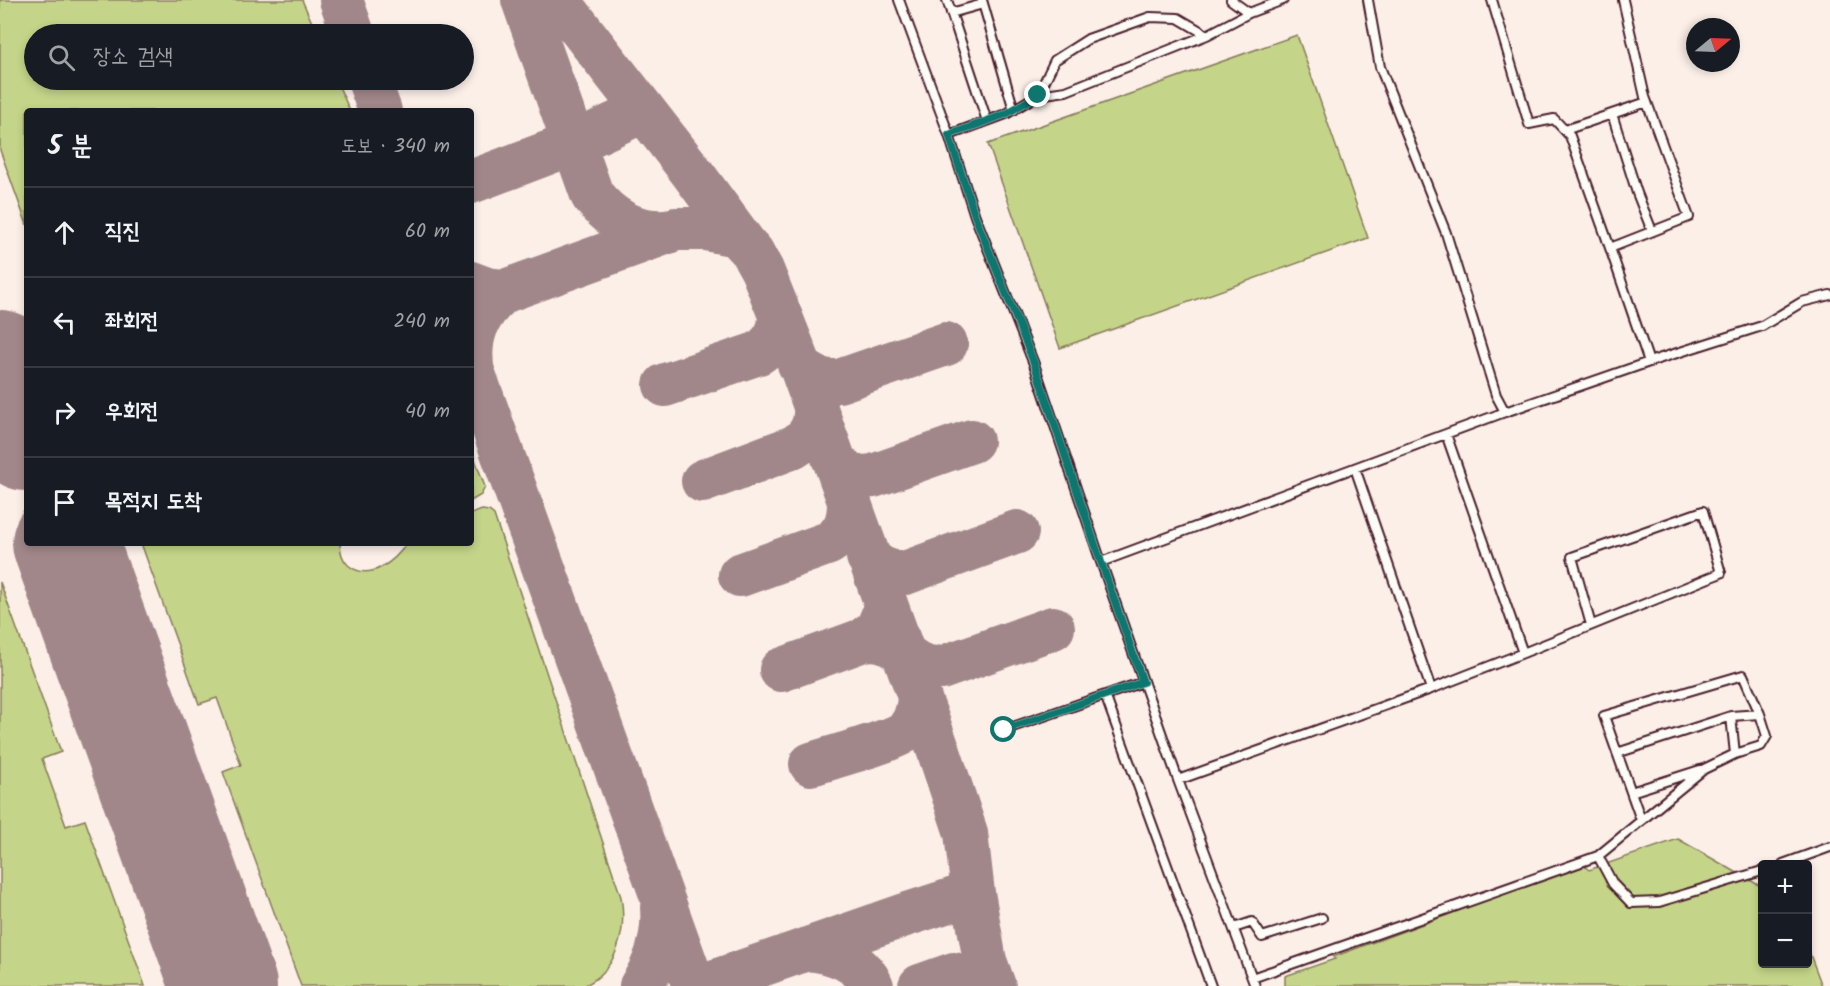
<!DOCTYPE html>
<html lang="ko">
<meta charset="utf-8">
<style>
:root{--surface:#171b24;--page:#20242c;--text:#f1f3f6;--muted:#9ea1a6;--line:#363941}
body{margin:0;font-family:Kalam,"Poor Story",sans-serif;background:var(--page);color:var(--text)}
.controls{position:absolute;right:18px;bottom:18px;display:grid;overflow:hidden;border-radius:6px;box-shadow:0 3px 9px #0003}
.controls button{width:54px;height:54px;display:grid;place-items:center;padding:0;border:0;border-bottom:2px solid var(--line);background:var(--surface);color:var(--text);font:30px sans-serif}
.compass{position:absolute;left:1686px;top:18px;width:54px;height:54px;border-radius:50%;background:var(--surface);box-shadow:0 3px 9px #0003;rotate:71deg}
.stop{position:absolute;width:18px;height:18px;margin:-14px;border:4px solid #0f766e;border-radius:50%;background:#fff}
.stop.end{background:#0f766e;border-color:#fff;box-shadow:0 2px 6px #0008}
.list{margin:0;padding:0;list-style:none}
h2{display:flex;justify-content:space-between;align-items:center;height:78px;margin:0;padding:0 24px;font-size:26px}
h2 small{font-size:20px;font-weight:400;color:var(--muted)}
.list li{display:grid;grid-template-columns:39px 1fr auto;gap:18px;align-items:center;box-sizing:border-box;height:90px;padding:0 24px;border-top:2px solid var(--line)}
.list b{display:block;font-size:22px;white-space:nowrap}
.list em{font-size:20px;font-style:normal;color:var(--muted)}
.icon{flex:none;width:33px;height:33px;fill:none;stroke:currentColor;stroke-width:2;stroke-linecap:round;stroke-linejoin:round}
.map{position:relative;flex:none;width:1830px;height:986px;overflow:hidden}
.search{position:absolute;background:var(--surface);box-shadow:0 3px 9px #0003;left:24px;top:24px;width:450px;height:66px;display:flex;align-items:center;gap:15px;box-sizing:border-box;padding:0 21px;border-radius:33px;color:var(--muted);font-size:22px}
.panel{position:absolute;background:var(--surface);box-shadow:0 3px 9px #0003;left:24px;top:108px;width:450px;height:438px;border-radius:6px}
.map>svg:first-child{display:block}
.green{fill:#c4d589;stroke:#877a5a;stroke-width:1.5}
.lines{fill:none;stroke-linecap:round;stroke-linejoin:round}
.taxiway{stroke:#a2878a;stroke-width:44}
.runway{stroke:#a2878a;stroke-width:106}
.service-casing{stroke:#4a1f2b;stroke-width:12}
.service{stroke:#fdfcf7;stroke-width:8}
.route{stroke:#0f766e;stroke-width:8}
</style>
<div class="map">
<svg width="1830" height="986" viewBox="0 0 1830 986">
<rect width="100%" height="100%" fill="#fbefe8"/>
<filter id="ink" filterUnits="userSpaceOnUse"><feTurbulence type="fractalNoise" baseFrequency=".0167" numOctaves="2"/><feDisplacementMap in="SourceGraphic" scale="12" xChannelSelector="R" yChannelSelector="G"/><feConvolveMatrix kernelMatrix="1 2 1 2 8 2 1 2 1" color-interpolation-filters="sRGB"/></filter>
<g filter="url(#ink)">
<path class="green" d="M0,0h302l15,34h-283v46h302l14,31h-323v114l-27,-75z
M1297,35l71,203 -308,110 -72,-204z
M471,448l14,39 -4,8 -10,6z
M482,510l7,1 5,4 127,382c6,34 -4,75 -38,89h-282l-78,-214 18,-7 -24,-67 -18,6 -58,-161h199c0,8 2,16 8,22 21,18 47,-4 59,-22h64v-29z
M0,582l61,170 -19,7 24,67 19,-6 60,166h-145z
M1678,839l84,48v77h46v-15l14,37h-537v-10l50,-17 -2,-2 250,-92 6,5z"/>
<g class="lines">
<path class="taxiway" d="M341,0l12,34
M523,0l69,195c20,26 47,41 81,35
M558,0l133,171 53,72
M369,80l11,31
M471,182l103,-39 69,-32
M471,283l16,6 18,2 171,-62h29l31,6 16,17 10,18 40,100 137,382 27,81 7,60 12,68 9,25
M799,364c11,13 23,18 40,17l107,-37
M471,366l223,620
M473,373c-6,-35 4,-61 32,-82
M665,385l94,-32c13,-9 21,-20 21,-37
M833,458c10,15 22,21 40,18l99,-35
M703,481l91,-34c15,-9 22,-21 21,-38
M868,557c11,11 21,16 37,16l112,-41
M740,575l89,-32c15,-9 20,-22 20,-40
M863,640c39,-6 39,29 78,28l112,-40
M781,670l82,-30 14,-11 5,-12
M811,764c18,-6 87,-24 97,-35 8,-9 10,-20 11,-31
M807,949c26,2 54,12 65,37
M641,986c16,-24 23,-50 21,-79
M701,986l207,-72 65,-21
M920,986l34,-12"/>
<path class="runway" d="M0,363l27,75
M65,543l159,443"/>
<g class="service-casing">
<path id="service" d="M899,0l50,135 26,81 59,148 67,198 77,218 253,-91
M947,0l40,121
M982,0l32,110
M1231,0l18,13 34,-13
M1368,0l12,67 66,166 50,162 9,17 150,-52 107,-34 40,-24 28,-7
M1492,0l37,124 25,-5 16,17 40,112
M1623,0l22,97 44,120 -79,31 39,114
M951,13l32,-9
M1207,35l-141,56 -28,4 17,-35 33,-21 62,-22 28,1 29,17 42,-22
M1612,114l25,79 15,38
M1565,130l82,-28
M949,135l57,-21 32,-19
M1355,468l76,221 92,-36 -77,-219
M1101,562l404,-150
M1523,653l198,-80 -18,-62 -131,46 19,68
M1105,695l106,291
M1004,730l139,-48
M1617,753l114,-37
M1178,780l77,206
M1631,792l69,-22
M1641,820l-37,-104 139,-41 17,39
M1598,856l15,28 18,19 28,-1 103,-31
M1783,864l47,-17
M1234,928l18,-6 10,15 60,-19
M1252,978l346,-122 106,-87 31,-15 26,-8 6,-10 -7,-22 -29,2 4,38"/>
</g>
<use href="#service" class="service"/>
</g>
</g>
<g class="lines" filter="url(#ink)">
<path class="route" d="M1004,730l139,-48 -42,-120 -67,-199 -59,-147 -26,-81 57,-21 32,-19"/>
</g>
</svg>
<div class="controls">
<button>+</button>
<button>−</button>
</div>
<svg class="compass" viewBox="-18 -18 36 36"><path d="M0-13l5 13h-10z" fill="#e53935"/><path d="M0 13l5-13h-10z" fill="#9ea1a6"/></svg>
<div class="stop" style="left:1004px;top:730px"></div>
<div class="stop end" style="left:1038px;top:95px"></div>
<div class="search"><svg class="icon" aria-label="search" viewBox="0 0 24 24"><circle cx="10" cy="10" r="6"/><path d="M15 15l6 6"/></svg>장소 검색</div>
<section class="panel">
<h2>5 분<small>도보 · 340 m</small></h2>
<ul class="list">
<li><svg class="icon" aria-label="ahead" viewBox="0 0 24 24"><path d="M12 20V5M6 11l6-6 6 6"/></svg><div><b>직진</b></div><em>60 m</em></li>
<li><svg class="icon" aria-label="left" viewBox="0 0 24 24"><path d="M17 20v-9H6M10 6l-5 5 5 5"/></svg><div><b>좌회전</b></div><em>240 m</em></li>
<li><svg class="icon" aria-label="right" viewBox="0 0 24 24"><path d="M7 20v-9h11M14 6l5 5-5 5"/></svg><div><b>우회전</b></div><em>40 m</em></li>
<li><svg class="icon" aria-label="arrive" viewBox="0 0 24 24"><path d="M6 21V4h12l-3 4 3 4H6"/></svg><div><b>목적지 도착</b></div></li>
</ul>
</section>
</div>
